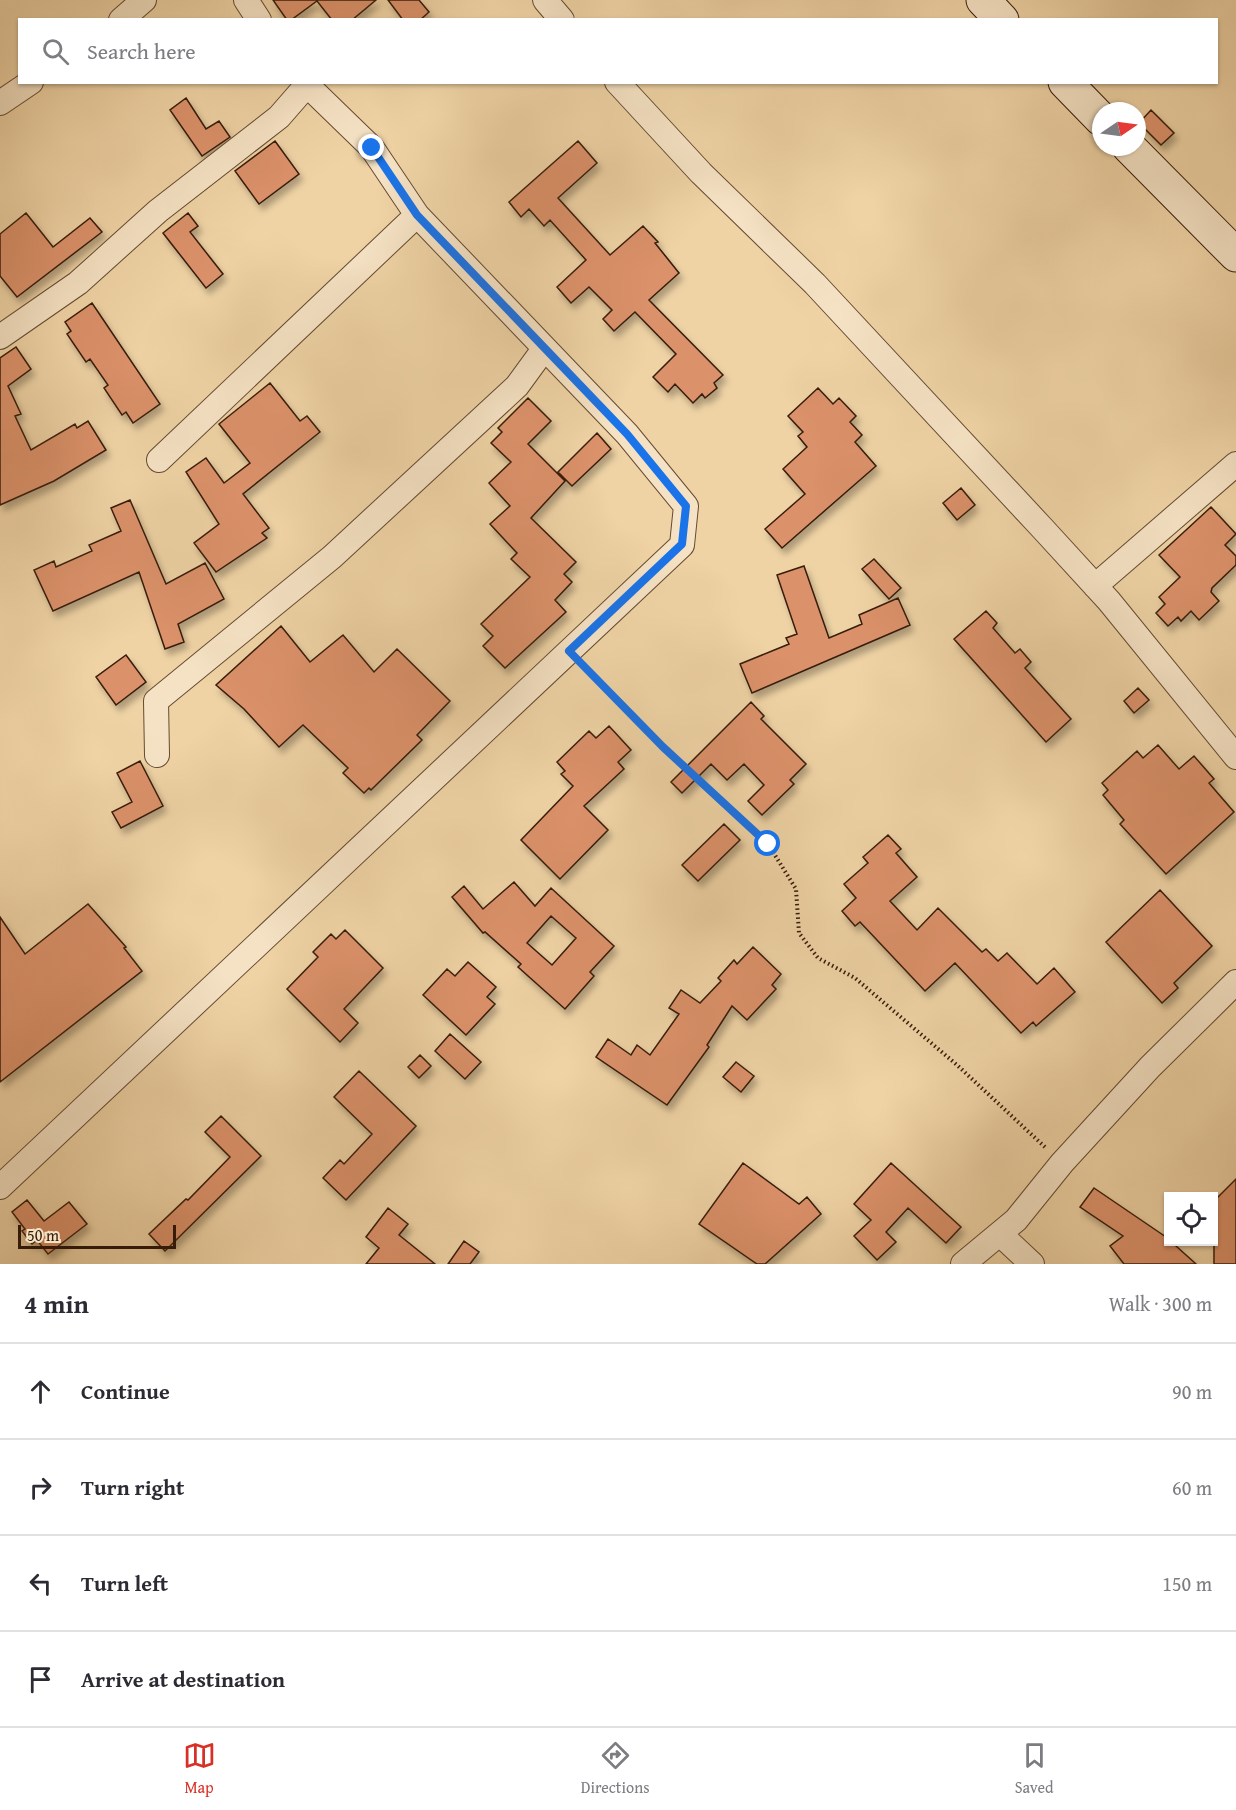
<!DOCTYPE html>
<meta charset="utf-8">
<style>
:root{--surface:#fff;--page:#f2f2f3;--text:#2b2b33;--muted:#7c7c81;--line:#e1e1e2;--accent:#d93025}
body{margin:0;font-family:"Gentium Book Plus",serif;background:var(--page);color:var(--text)}
.controls{position:absolute;right:18px;bottom:18px;display:grid;overflow:hidden;border-radius:0px;box-shadow:0 2px 4px #0004}
.controls button{width:54px;height:54px;display:grid;place-items:center;padding:0;border:0;border-bottom:2px solid var(--line);background:var(--surface);color:var(--text);font:30px sans-serif}
.compass{position:absolute;left:1092px;top:102px;width:54px;height:54px;border-radius:50%;background:var(--surface);box-shadow:0 2px 4px #0004;rotate:77deg}
.scale{position:absolute;left:18px;bottom:15px;width:158px;box-sizing:border-box;padding-left:6px;border:3px solid #371c0a;border-top:0;font-size:16px;line-height:21px;white-space:nowrap;color:#371c0a;-webkit-text-stroke:4px #f5e2c4;paint-order:stroke}
.stop{position:absolute;width:18px;height:18px;margin:-14px;border:4px solid #1a73e8;border-radius:50%;background:#fff}
.stop.end{background:#1a73e8;border-color:#fff;box-shadow:0 2px 6px #0008}
.list{margin:0;padding:0;list-style:none}
h2{display:flex;justify-content:space-between;align-items:center;height:78px;margin:0;padding:0 24px;font-size:26px}
h2 small{font-size:20px;font-weight:400;color:var(--muted)}
.list li{display:grid;grid-template-columns:39px 1fr auto;gap:18px;align-items:center;box-sizing:border-box;height:96px;padding:0 24px;border-top:2px solid var(--line)}
.list b{display:block;font-size:22px;white-space:nowrap}
.list em{font-size:20px;font-style:normal;color:var(--muted)}
.icon{flex:none;width:33px;height:33px;fill:none;stroke:currentColor;stroke-width:2;stroke-linecap:round;stroke-linejoin:round}
.map{position:relative;flex:none;width:1236px;height:1264px;overflow:hidden}
.search{position:absolute;background:var(--surface);box-shadow:0 2px 4px #0004;left:18px;right:18px;top:18px;height:66px;display:flex;align-items:center;gap:15px;box-sizing:border-box;padding:0 21px;border-radius:0px;color:var(--muted);font-size:22px}
.sheet{height:462px;background:var(--surface)}
nav{display:flex;justify-content:space-around;align-items:center;box-sizing:border-box;height:84px;border-top:2px solid var(--line);background:var(--surface);font-size:16px;color:var(--muted)}
nav a{display:grid;justify-items:center;gap:3px}
nav .on{color:var(--accent)}
.map>svg:first-child{display:block}
.building{fill:#db916a;stroke:#371c0a;stroke-width:1.5;fill-rule:evenodd;filter:url(#shadow)}
.lines{fill:none;stroke-linecap:round;stroke-linejoin:round}
.minor-casing{stroke:#654a31;stroke-width:26}
.secondary-casing{stroke:#371c0a;stroke-width:35}
.path{stroke:#371c0a;stroke-width:4;stroke-dasharray:1.5 3;stroke-linecap:butt}
.minor{stroke:#f5e2c4;stroke-width:24}
.secondary{stroke:#f5e2c4;stroke-width:33}
.route{stroke:#1a73e8;stroke-width:8}
</style>
<div class="map">
<svg width="1236" height="1264" viewBox="0 0 1236 1264">
<defs>
<filter id="shadow"><feDropShadow dx="3.5" dy="6" stdDeviation="3" flood-color="#0004"/></filter>
</defs>
<rect width="100%" height="100%" fill="#efd3a5"/>
<filter id="stains"><feTurbulence type="fractalNoise" baseFrequency=".00333" numOctaves="4"/><feColorMatrix values="0 0 0 0 .2 0 0 0 0 .09 0 0 0 0 .02 0 0 0 .5 -.17"/></filter>
<radialGradient id="worn" r=".72"><stop offset=".6" stop-color="#630" stop-opacity="0"/><stop offset="1" stop-color="#630" stop-opacity=".3"/></radialGradient>
<path class="building" d="M273,0h103l-24,20h-20l-15,-19 -26,19h-4z
M388,0h31l10,12 -9,8h-17z
M186,98l20,31 13,-8 11,16 -28,19 -32,-46z
M1151,110l23,23 -13,12 -22,-22z
M275,141l24,33 -40,30 -24,-33z
M578,141l19,22 -39,35 52,57 33,-29 15,16 -3,1 24,30 -30,27 74,75 -9,8 3,5 -12,10 -3,-4 -9,9 -18,-19 -7,8 -15,-15 23,-23 -41,-42 -21,19 -11,-12 9,-9 -23,-23 -18,16 -14,-16 29,-27 -36,-40 -6,6 -15,-17 -8,8 -12,-15z
M26,213l27,34 37,-29 12,14 -85,65 -17,-21v-42z
M188,213l10,13 -8,6 33,42 -17,14 -43,-55z
M92,303l68,101 -27,19 -7,-11 -4,3 -18,-27 4,-3 -18,-26 -4,3 -19,-28 4,-3 -6,-9z
M16,347l15,22 -23,17 13,28 -6,2 16,34 44,-26 2,4 11,-7 18,29 -52,31 -54,24v-147z
M270,383l30,38 7,-5 13,16 -77,62 26,34 -7,5 5,5 -51,34 -22,-29 25,-19 -33,-52 20,-14 18,25 26,-20 -31,-39z
M818,388l15,16 6,-6 17,18 -6,6 12,13 -7,7 21,24 -94,82 -17,-19 40,-35 -22,-25 24,-22 -9,-11 5,-4 -15,-16z
M528,398l23,23 -23,23 37,37 -34,37 45,44 -12,12 8,8 -17,18 11,12 -61,56 -22,-22 10,-10 -12,-12 49,-47 -19,-18 6,-6 -27,-29 20,-18 -21,-23 22,-21 -20,-19 11,-11 -4,-4z
M597,433l14,16 -39,37 -14,-14z
M961,488l14,17 -18,15 -14,-17z
M130,500l36,84 39,-21 19,36 -46,25 6,18 -19,7 -26,-77 -86,39 -19,-41 20,-9 2,6 36,-16 -3,-6 32,-14 -10,-23z
M1211,507l25,27 -11,11 11,11v9l-24,23 -1,4 8,9 -20,19 -8,-9 -10,10 -3,-4 -10,9 -12,-13 9,-9 -6,-7 21,-20 -21,-22z
M874,559l27,29 -12,11 -27,-30z
M804,566l25,72 33,-14 -3,-9 39,-17 12,27 -158,68 -12,-29 49,-20 -3,-6 11,-4 -20,-59z
M986,611l11,12 -4,5 22,25 5,-4 11,13 -6,6 46,51 -25,23 -92,-103z
M281,626l29,36 33,-27 31,37 23,-23 53,52 -33,34 5,5 -51,50 -2,-2 -5,5 -21,-20 5,-5 -45,-43 -24,22 -35,-38 -28,-24z
M126,655l20,27 -30,23 -20,-28z
M1138,688l11,12 -15,13 -10,-12z
M751,702l13,14 -3,3 45,45 -16,16 4,4 -32,31 -14,-14 16,-16 -20,-21 -17,16 -16,-16 -29,29 -11,-11z
M609,726l22,24 -13,12 6,7 -40,37 24,24 -48,49 -39,-39 52,-54 -12,-12 4,-3 -8,-9 32,-31 7,7z
M1158,745l21,24 15,-13 20,23 -5,4 25,29 -68,62 -46,-50 4,-4 -21,-25 5,-5 -6,-7 35,-32 6,7z
M140,761l23,45 -42,22 -9,-16 20,-10 -15,-29z
M724,824l16,16 -42,41 -16,-16z
M888,835l13,14 -5,4 21,24 -27,24 27,29 21,-22 44,44 4,-3 12,12 9,-8 30,31 17,-16 21,24 -39,34 -3,-4 -12,11 -66,-70 -30,28 -65,-69 -5,4 -13,-15 14,-13 -12,-14 24,-21 -5,-6z
M514,882l21,24 16,-18 63,58 -24,26 4,4 -29,33 -47,-42 3,-3 -36,-32 -2,1 -31,-36 12,-11 19,23zM551,916l25,22 -24,27 -25,-22z
M1160,890l52,56 -38,37 4,5 -16,15 -56,-61z
M88,904l38,43 -2,1 18,23 -142,111v-165l25,37z
M345,930l38,38 -39,41 14,14 -18,19 -53,-53 31,-32 -5,-5 18,-18 5,5z
M753,947l28,27 -9,11 4,4 -29,31 -15,-14 -25,39 2,2 -42,58 -71,-48 12,-18 23,16 6,-10 13,10 29,-41 -10,-6 12,-18 19,13 21,-22 -3,-3 16,-18 3,4z
M468,962l28,25 -9,10 8,7 -29,31 -43,-40 24,-26 8,7z
M450,1034l31,28 -16,17 -30,-28z
M420,1055l11,11 -12,12 -11,-11z
M736,1062l18,14 -13,16 -18,-15z
M359,1071l57,55 -70,74 -23,-22 17,-18 4,4 28,-30 -38,-37z
M221,1116l40,40 -96,95 -16,-17 37,-35 2,1 42,-43 -25,-25z
M743,1163l56,41 8,-7 14,17 -56,50h-8l-58,-40z
M891,1163l70,64 -15,16 -38,-35 -22,24 10,10 -19,18 -23,-24 17,-16 -17,-16z
M1236,1179v85h-22v-63z
M1094,1188l72,49 30,27h-72l-14,-18 13,-10 -43,-29z
M27,1200l17,21 25,-19 18,22 -39,30 -11,-14 -5,4 -10,-13 3,-2 -13,-17z
M388,1208l20,16 -9,11 36,29h-69l13,-16 -13,-11z
M464,1241l15,11 -9,12h-22z"/>
<g class="lines">
<g class="minor-casing">
<path id="minor" d="M246,0l13,20
M545,0l17,20
M121,20l23,-20
M617,82l84,91 114,111 229,246 65,71 127,156
M0,103l31,-21
M0,337l78,-54 80,-72 121,-94 27,-31
M159,460l258,-245
M1095,586l141,-122
M157,755l-1,-54 176,-144 185,-171 27,-37
M0,1187l682,-642 4,-39 -59,-72 -210,-219 -45,-67 -68,-66
M1000,1234l32,30
M963,1264l53,-44 46,-57 88,-96 86,-85"/>
</g>
<g class="secondary-casing">
<path id="secondary" d="M983,0l19,20
M1065,82l36,37
M1129,147l107,108"/>
</g>
<path class="path" d="M584,666l79,81 105,97 28,45 3,44 19,25 37,20 102,87 89,83"/>
<use href="#minor" class="minor"/>
<use href="#secondary" class="secondary"/>
</g>
<g class="lines">
<path class="route" d="M372,148l45,67 210,219 59,72 -4,38 -113,107 94,96 105,97"/>
</g>
<rect width="100%" height="100%" filter="url(#stains)"/>
<rect width="100%" height="100%" fill="url(#worn)"/>
</svg>
<div class="controls">
<button><svg class="icon" aria-label="locate" viewBox="0 0 24 24"><circle cx="12" cy="12" r="6"/><path d="M12 2v4M12 18v4M2 12h4M18 12h4"/></svg></button>
</div>
<svg class="compass" viewBox="-18 -18 36 36"><path d="M0-13l5 13h-10z" fill="#e53935"/><path d="M0 13l5-13h-10z" fill="#7c7c81"/></svg>
<div class="scale">50 m</div>
<div class="stop" style="left:768px;top:844px"></div>
<div class="stop end" style="left:372px;top:148px"></div>
<div class="search"><svg class="icon" aria-label="search" viewBox="0 0 24 24"><circle cx="10" cy="10" r="6"/><path d="M15 15l6 6"/></svg>Search here</div>
</div>
<section class="sheet">
<h2>4 min<small>Walk · 300 m</small></h2>
<ul class="list">
<li><svg class="icon" aria-label="ahead" viewBox="0 0 24 24"><path d="M12 20V5M6 11l6-6 6 6"/></svg><div><b>Continue</b></div><em>90 m</em></li>
<li><svg class="icon" aria-label="right" viewBox="0 0 24 24"><path d="M7 20v-9h11M14 6l5 5-5 5"/></svg><div><b>Turn right</b></div><em>60 m</em></li>
<li><svg class="icon" aria-label="left" viewBox="0 0 24 24"><path d="M17 20v-9H6M10 6l-5 5 5 5"/></svg><div><b>Turn left</b></div><em>150 m</em></li>
<li><svg class="icon" aria-label="arrive" viewBox="0 0 24 24"><path d="M6 21V4h12l-3 4 3 4H6"/></svg><div><b>Arrive at destination</b></div></li>
</ul>
</section>
<nav>
<a class="on"><svg class="icon" aria-label="map" viewBox="0 0 24 24"><path d="M3 6l6-2 6 2 6-2v14l-6 2-6-2-6 2zM9 4v14M15 6v14"/></svg>Map</a>
<a><svg class="icon" aria-label="directions" viewBox="0 0 24 24"><path d="M12 3l9 9-9 9-9-9zM9 14v-3h6M13 9l2 2-2 2"/></svg>Directions</a>
<a><svg class="icon" aria-label="saved" viewBox="0 0 24 24"><path d="M7 4h10v16l-5-4-5 4z"/></svg>Saved</a>
</nav>
